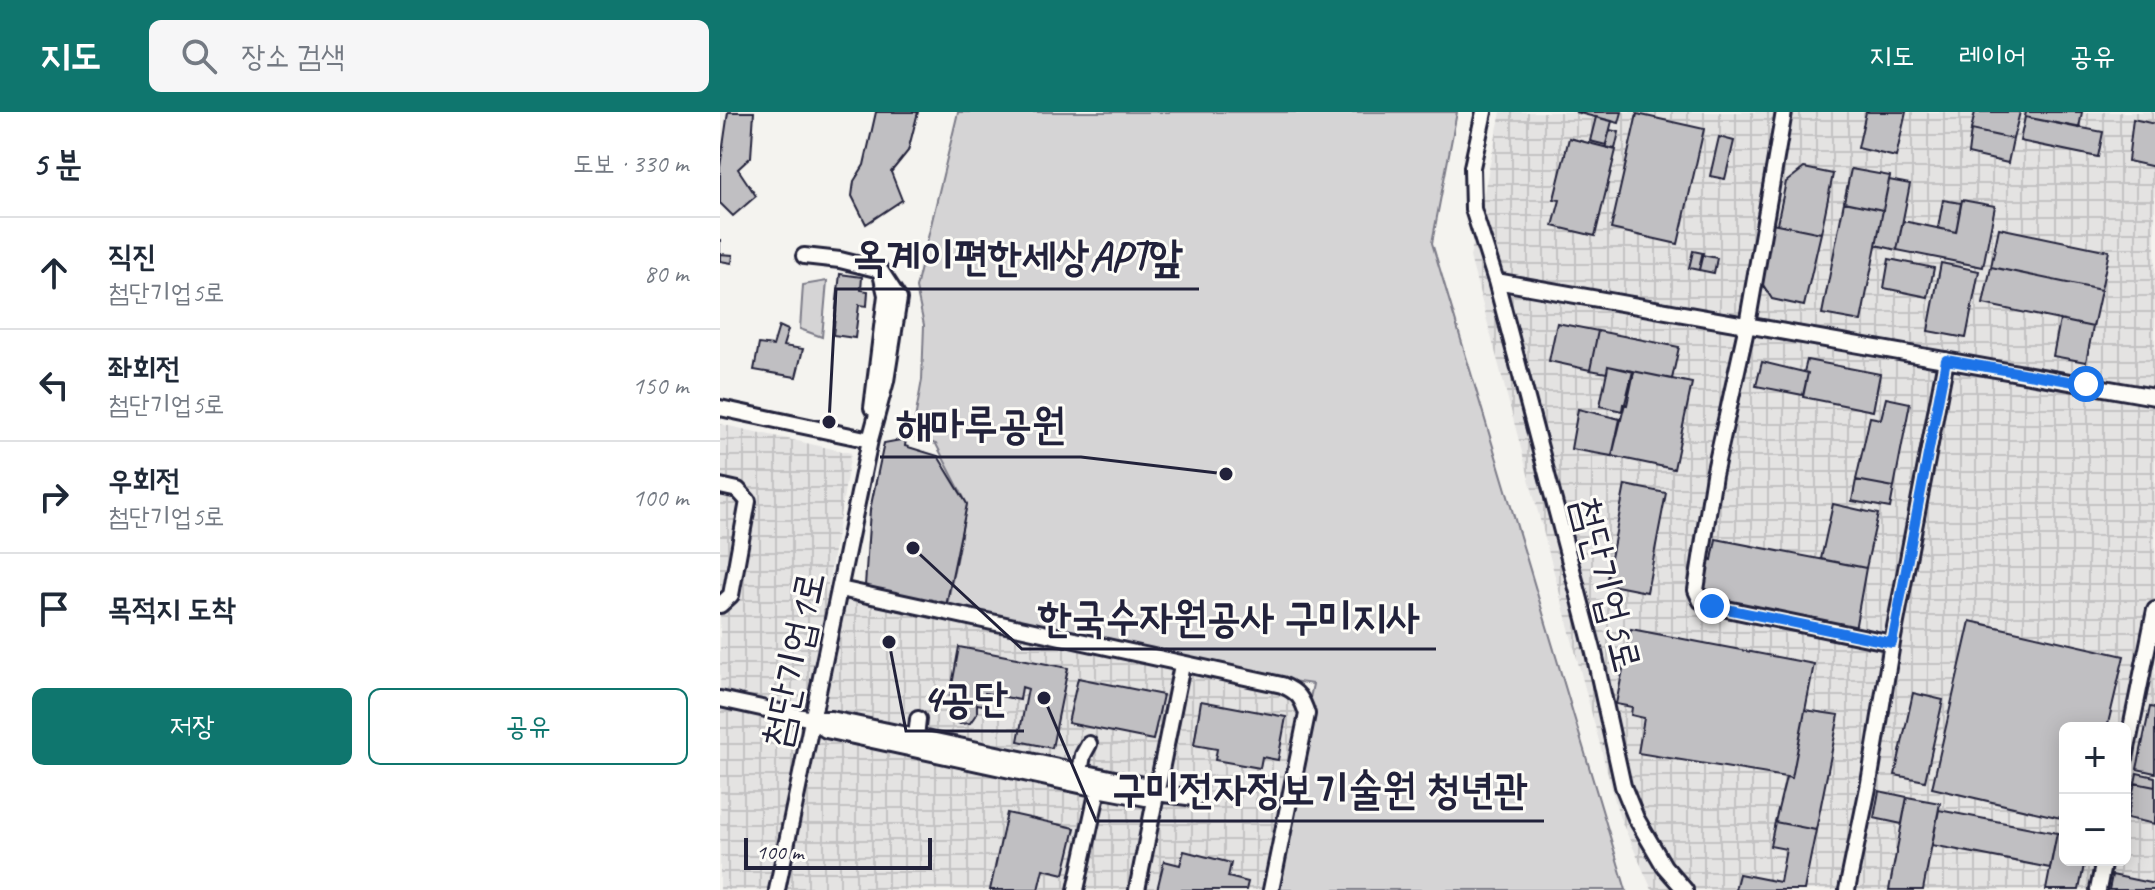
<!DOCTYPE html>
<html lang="ko">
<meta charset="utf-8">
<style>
:root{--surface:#fff;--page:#f6f6f7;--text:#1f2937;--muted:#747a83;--line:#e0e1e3;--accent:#0f766e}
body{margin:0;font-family:Caveat,"Poor Story",sans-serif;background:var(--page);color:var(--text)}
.controls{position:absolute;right:24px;bottom:24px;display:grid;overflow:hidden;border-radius:12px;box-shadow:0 4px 20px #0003}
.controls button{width:72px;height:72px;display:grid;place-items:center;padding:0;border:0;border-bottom:2px solid var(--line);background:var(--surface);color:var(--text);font:40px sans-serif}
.scale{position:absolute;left:24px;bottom:20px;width:188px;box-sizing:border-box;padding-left:8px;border:4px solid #22223b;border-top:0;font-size:22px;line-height:28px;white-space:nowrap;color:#22223b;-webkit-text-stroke:6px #fdfcf7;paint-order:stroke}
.stop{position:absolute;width:24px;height:24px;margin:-18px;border:6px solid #1a73e8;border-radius:50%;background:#fff}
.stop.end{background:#1a73e8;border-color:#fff;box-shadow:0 2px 8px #0008}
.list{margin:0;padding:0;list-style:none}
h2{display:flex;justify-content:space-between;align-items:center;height:104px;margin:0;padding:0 32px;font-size:34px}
h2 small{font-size:26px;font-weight:400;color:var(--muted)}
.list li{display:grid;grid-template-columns:52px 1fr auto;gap:24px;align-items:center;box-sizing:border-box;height:112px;padding:0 32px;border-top:2px solid var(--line)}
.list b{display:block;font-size:30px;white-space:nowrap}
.list p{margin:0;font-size:26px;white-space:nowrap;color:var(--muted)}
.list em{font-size:26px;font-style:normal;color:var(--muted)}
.actions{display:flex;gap:16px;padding:24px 32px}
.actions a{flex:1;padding:18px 0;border:2px solid var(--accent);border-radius:12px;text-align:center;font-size:28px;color:var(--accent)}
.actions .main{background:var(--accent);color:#fff}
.icon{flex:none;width:44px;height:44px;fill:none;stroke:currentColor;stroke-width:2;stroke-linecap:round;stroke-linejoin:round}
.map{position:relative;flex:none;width:1435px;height:778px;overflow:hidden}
header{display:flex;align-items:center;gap:48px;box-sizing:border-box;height:112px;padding:0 40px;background:var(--accent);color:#fff}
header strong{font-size:38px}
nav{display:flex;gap:44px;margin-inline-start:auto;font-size:28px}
.search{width:560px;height:72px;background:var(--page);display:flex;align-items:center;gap:20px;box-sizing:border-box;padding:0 28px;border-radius:12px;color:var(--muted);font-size:30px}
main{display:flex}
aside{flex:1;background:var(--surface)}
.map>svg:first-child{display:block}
.industrial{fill:url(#industrial-grid);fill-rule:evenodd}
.green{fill:#d5d4d5;stroke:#7c7b88;stroke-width:2}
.building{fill:#c0bfc2;stroke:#22223b;stroke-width:2}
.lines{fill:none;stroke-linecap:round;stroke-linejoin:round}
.minor-casing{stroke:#22223b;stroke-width:20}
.minor{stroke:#fdfcf7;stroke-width:14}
.route{stroke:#1a73e8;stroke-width:10}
.labels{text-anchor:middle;stroke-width:6;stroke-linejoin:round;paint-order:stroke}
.street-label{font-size:40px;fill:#22223b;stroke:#fdfcf7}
.leader{fill:none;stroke:#22223b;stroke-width:3}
.callout-dot{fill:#22223b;stroke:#fdfcf7;stroke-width:3}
.callout-label{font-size:42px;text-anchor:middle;font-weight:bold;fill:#22223b;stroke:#fdfcf7;stroke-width:6;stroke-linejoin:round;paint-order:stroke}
</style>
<header>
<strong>지도</strong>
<div class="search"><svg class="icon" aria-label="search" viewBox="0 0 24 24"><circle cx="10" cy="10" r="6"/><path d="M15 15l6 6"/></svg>장소 검색</div>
<nav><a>지도</a><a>레이어</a><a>공유</a></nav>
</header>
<main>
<aside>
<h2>5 분<small>도보 · 330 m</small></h2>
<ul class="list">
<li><svg class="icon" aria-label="ahead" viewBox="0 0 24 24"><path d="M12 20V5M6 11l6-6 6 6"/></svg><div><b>직진</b><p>첨단기업5로</p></div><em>80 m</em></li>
<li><svg class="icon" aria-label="left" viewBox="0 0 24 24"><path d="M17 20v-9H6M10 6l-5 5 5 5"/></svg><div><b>좌회전</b><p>첨단기업5로</p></div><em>150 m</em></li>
<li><svg class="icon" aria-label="right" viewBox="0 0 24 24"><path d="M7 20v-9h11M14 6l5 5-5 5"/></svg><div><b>우회전</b><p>첨단기업5로</p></div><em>100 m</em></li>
<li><svg class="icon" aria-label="arrive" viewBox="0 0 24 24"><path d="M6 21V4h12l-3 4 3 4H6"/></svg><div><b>목적지 도착</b></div></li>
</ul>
<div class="actions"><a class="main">저장</a><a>공유</a></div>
</aside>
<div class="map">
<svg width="1435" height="778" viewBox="0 0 1435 778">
<defs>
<pattern id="industrial-grid" width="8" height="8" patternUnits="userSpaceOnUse" patternTransform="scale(2)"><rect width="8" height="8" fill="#e4e3e2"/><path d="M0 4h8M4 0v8" fill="none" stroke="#c3c2c3"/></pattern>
</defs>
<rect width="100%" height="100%" fill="#f4f3ef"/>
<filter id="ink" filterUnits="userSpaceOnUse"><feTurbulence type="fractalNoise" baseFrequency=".0125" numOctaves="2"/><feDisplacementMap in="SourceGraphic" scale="16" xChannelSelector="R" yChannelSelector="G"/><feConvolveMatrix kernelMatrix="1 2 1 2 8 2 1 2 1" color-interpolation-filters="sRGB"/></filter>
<g filter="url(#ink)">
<path class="industrial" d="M781,0h654v778h-503l-33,-74 -149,-559zM1345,616h60v132h-60z
M0,312l131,29 -24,138 465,102 8,15 -39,182h-541z"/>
<path class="green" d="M238,0h499l-25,131 194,647h-356l43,-206 -131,-19 -235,-59 20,-102 -31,-60 -24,-8 10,-56 2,-55 -8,-37z
M107,169l-5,56 -22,-8 3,-44z"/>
<path class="building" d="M8,0h26l-3,45 -13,12 18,27 -23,20 -13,-13v-36z
M156,0h42l-10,39 -17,21 11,28 -36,24 -14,-28 2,-15 10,-16z
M855,0h47l-3,11z
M1146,0h40l-10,45 -38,-9z
M1255,0h45l-7,27 -42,-9z
M1306,0h56l-3,16 -54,-11z
M917,2l67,15 -26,115 -67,-15z
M876,5l16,4 -6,24 -16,-4z
M1305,5l78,15 -5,25 -78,-16z
M1413,7l22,5v43l-27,-6z
M890,18l9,2 -4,17 -10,-2z
M1251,18l42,9 -5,24 -40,-9z
M999,25l15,4 -9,38 -15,-3z
M849,26l47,12 -21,86 -42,-10 7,-26 -6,-1z
M1084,56l29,6 -12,59 -44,-9 9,-42z
M1131,57l39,7 -7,34 -39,-8z
M1169,68l21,4 -13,66 -21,-5z
M1223,88l18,3 -5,29 -18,-4z
M1242,88l33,6 -12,61 -86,-17 6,-29 53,11z
M1124,90l39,8 -22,111 -39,-7z
M1052,111l49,10 -17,73 -32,-7 -12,-19z
M1279,116l110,23 -8,39 -110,-23z
M0,127v15l13,1 -1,8 -12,-2z
M973,139l10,2 -4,17 -10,-2z
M982,143l15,3 -3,15 -15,-3z
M1169,147l45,9 -6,29 -44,-9z
M1221,151l38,8 -13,67 -38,-7z
M1271,155l110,23 -8,37 -110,-23z
M120,162l22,3 -1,13 7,1 -1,15 -8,-1 -4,33 -22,-3z
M1340,208l33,7 -7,35 -33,-6z
M837,211l41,8 -8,39 -41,-9z
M59,214l9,4 -5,16 20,3 -7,28 -42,-7 5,-26 14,2z
M878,219l81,16 -7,32 -64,-13 -1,7 -17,-3z
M1087,248l73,14 -7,37 -70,-14 5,-24 -4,-1z
M1042,250l46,11 -5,22 -47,-9z
M888,254l26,6 -7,33 -4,-1 -1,7 -22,-5z
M913,259l59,12 -18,86 -62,-13z
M1166,286l24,5 -16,84 -38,-7 14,-63 11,2z
M858,297l42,10 -8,37 -41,-7z
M186,327l-1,7 33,10 29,48 -21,102 -81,-20 5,-76 14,-67z
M1136,368l38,7 -4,21 -38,-7z
M905,373l41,8 -19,99 -41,-8z
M1113,392l45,10 -12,54 -45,-9z
M996,427l150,29 -11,62 -137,-26 2,-8 -22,-5 6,-33 8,2z
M1250,509l154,35 -17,72h-42v91l-133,-31z
M911,517l183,35 -22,114 -154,-25 6,-35 -13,-3 1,-8 -16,-3z
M239,535l109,21 -16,80 -34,-7 10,-52 -6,-2 -2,13 -35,-7 -2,12 -6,-1v9l-7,10 -10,1 -6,-4 -3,-7 4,-16 -5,-1z
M358,566l85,17 -10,45 -85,-17z
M1193,581l30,7 -18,81 -30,-6z
M481,589l85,16 -8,43 -16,-3 -2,11 -45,-8 2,-11 -23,-4z
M1430,595l5,1v65l-18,-4z
M1085,598l34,5 -23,115 -41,-8 11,-45 6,1z
M1417,661l18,4v10l-20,-4z
M1415,671l20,4v37l-28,-6z
M1159,679l28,6 -5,27 -28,-6z
M1187,685l33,6 -17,87h-34z
M1219,698l118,23 -7,35 -118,-23z
M287,701l68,15 -11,46 -21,-5 -5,21h-48z
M1055,710l41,8 -12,60h-69l4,-16 41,8 6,-33 -16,-3z
M1337,721l8,2v25h20l-6,30h-33z
M464,739l47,12 -3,14 20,5 -2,8h-89l7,-29 16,4z
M1392,763l43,9v6h-46z"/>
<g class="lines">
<g class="minor-casing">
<path id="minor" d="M764,0l-12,55 1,42 23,72 98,372 29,133 13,32 28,48 21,24
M1064,0l-37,213 -33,150 -18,115 5,11 11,5 180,37 -23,140 -22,107
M776,169l659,116
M0,296l150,32
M152,296l14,-113 -4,-17
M0,374l18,4 10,11 -17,94 -11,10
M120,477l442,96c16,7 20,13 25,29l-36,176
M1172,531l54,-283
M0,587l92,20h19l317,67 7,9 -9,3 -48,-9 -272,-59 -14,-11
M195,634l3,-27
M1405,646l30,-148
M360,660l3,-17 6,-11
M436,681l39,5
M57,778l93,-450 16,-59 13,-82 -19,-29 -40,-10 -36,-4
M356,778l22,-101
M417,778l45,-225
M1378,778l6,-30"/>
</g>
<use href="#minor" class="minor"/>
</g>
</g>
<g class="lines" filter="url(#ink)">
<path class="route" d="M992,494l180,37 54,-283 140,24"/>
</g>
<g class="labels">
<g class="street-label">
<text transform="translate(888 472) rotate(76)" y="14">첨단기업5로</text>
<text transform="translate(72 547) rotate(-78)" y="14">첨단기업1로</text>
</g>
</g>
<path class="leader" d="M109 310L116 177H479M506 362L361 345H160M193 436L302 537H716M169 530L186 619H304M324 586L376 709H824"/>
<g class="callout-dot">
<circle cx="109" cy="310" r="8"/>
<circle cx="506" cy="362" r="8"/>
<circle cx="193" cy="436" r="8"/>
<circle cx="169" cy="530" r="8"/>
<circle cx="324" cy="586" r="8"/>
</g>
<g class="callout-label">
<text x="298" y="158">옥계이편한세상APT앞</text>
<text x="261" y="326">해마루공원</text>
<text x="509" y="519">한국수자원공사 구미지사</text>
<text x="245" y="600">4공단</text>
<text x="600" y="691">구미전자정보기술원 청년관</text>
</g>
</svg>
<div class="controls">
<button>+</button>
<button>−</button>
</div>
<div class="scale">100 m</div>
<div class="stop" style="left:1366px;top:272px"></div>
<div class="stop end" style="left:992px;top:494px"></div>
</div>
</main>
